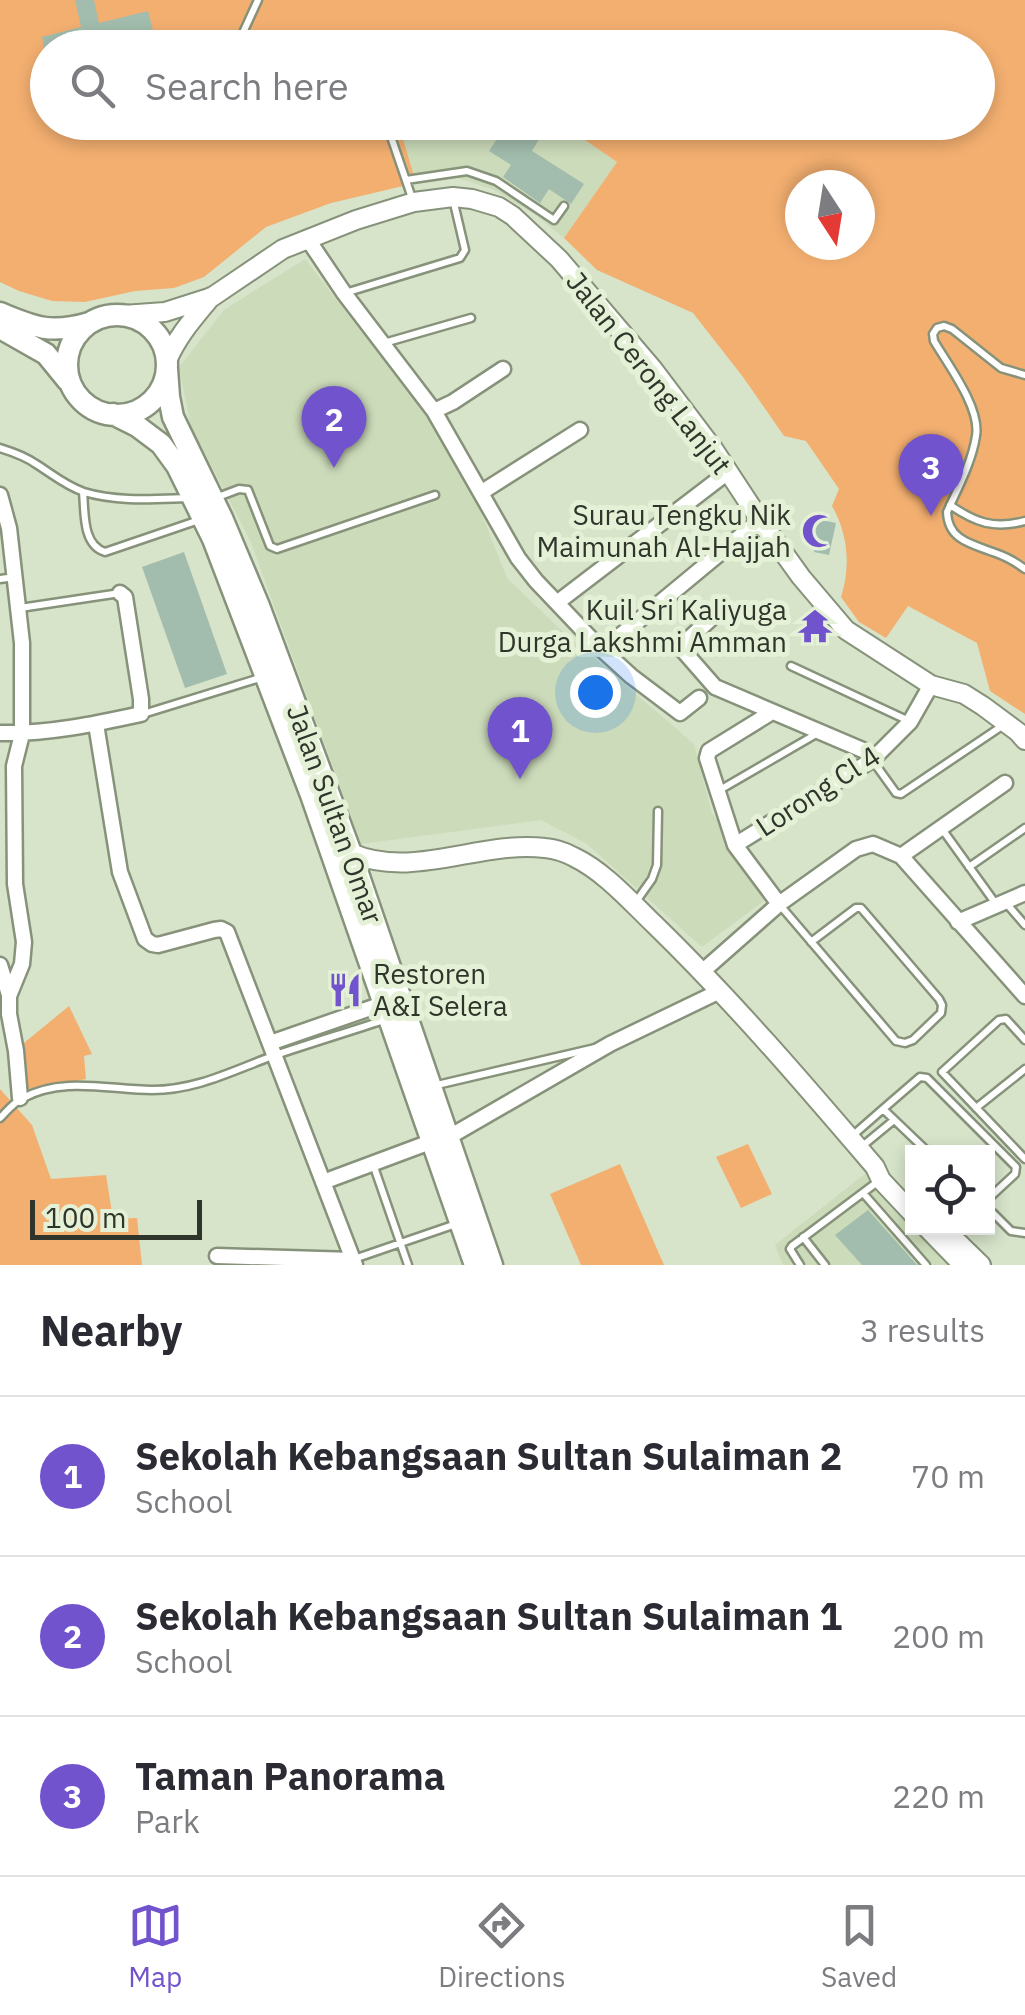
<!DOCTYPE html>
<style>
:root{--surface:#fff;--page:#f7f7f7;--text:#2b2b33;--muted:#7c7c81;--line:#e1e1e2;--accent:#7053cd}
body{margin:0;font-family:"IBM Plex Sans",sans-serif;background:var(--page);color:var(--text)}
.controls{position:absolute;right:30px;bottom:30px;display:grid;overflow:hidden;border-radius:0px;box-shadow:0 5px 15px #0003}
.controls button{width:90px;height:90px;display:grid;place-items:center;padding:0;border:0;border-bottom:2px solid var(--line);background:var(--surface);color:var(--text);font:50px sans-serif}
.compass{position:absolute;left:785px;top:170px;width:90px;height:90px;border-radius:50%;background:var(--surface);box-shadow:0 5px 15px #0003;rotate:168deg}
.scale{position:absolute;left:30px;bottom:25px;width:172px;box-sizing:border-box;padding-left:10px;border:5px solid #30352b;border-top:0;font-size:28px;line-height:35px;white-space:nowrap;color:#30352b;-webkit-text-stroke:8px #e4f1d7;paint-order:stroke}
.you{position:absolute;left:595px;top:692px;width:35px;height:35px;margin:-25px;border:8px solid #fff;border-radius:50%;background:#1a73e8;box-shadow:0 0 0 15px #1a73e833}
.badge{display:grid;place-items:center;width:65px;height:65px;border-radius:50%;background:var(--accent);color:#fff;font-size:32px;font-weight:700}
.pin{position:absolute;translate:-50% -82px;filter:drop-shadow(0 2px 5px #0008)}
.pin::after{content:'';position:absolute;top:52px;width:35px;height:30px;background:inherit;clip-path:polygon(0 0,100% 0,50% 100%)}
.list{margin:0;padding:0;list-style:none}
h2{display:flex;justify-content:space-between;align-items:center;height:130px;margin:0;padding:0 40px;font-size:42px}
h2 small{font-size:32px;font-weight:400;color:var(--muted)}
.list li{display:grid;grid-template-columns:65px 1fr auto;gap:30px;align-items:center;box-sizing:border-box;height:160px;padding:0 40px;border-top:2px solid var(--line)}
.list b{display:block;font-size:38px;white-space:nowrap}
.list p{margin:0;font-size:32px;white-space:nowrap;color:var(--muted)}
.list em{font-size:32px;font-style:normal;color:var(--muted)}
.icon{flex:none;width:55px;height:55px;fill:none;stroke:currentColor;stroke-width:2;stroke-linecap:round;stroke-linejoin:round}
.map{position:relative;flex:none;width:1025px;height:1265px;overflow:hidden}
.search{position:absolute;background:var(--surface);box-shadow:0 5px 15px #0003;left:30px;right:30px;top:30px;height:110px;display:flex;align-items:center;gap:25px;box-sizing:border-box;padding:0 35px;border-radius:55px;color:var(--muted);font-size:38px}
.sheet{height:610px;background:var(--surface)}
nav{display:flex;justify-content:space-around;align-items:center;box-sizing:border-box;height:140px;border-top:2px solid var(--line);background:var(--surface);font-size:28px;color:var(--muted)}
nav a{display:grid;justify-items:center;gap:5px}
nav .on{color:var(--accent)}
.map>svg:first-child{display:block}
.built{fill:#ccdbba}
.green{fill:#f3af70;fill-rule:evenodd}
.building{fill:#a2bdad}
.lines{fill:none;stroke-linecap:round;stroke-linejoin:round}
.service-casing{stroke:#87927a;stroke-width:11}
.minor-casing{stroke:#87927a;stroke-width:19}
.tertiary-casing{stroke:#87927a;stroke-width:22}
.secondary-casing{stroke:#87927a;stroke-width:25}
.service{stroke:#fff;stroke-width:6}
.minor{stroke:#fff;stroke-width:14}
.tertiary{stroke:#fff;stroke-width:18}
.secondary{stroke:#fff;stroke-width:20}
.labels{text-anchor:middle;stroke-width:10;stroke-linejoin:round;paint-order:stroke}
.street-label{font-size:28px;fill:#30352b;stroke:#e4f1d7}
.poi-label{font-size:28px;fill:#30352b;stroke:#e4f1d7;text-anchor:end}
</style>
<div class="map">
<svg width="1025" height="1265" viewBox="0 0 1025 1265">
<rect width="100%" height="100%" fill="#d7e4ca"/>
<path class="built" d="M426,122l134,1 57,39 -53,76 -30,-24 -40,-24 -36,-12 -42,5 -17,-54z
M305,259l121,156 54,95 27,68 52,50 135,116 18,69 60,82 -70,52 -115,-103 -46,-24 -180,24 -111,-304 -59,-113 -12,-60 45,-57z
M866,1173l46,47v8h8l36,37h-173l-8,-20z"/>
<path class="green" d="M0,0h1025v714l-35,-23 -13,-48 -69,-37 -22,32 -27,-16 -18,-25c10,-31 7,-63 -9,-91l7,-17 -33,-48 -22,-5 -41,-59 -50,-64 -96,-43 -33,-32 53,-76 -57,-39 418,-1v-74h-930v74l378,1 -26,6 16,54 -85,20 -65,24 -62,50 -30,11 -39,3 -50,11 -33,-1 -33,-10 -19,-9zM800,185h60v60h-60z
M69,1006l23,48 -8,2 2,23 -57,12 -6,-5 -4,-39z
M0,1089l32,36 19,54 55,-4 7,44 24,-1 5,47h-142z
M748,1144l24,50 -31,14 -25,-51z
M620,1164l44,101h-83l-31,-71z"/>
<path class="building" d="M75,0h19l5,23 49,-12 6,23 -53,14h-57l-2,-11 39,-10z
M520,122l21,14 -9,15 52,33 -13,20 -22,-15 -9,14 -37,-26 8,-12 -22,-14 13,-20 8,5z
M807,517l29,6 -7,32 -15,-3 2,-11 -13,-2z
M184,552l43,122 -42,14 -43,-121z
M868,1210l49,55h-55l-27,-30z"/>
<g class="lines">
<g class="service-casing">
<path id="service" d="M236,48l22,-48
M337,48h5
M386,122l27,79
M406,180l61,-9 29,10 58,39 10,-14
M345,293l115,-35 5,-8 -12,-51
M384,343l87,-25
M1025,375l-24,-7 -49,-39 -8,-3 -7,2 -4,6 1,7c14,24 47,67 42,95 -4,26 -18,52 -29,76 1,32 32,33 56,44 8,3 15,8 22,13
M0,448c13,4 25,8 36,16 16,10 30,22 48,28 33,10 70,7 103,6
M83,492c2,20 -1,53 22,60l94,-32
M218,497l21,-8 9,1 22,56 7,3 158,-54
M950,505c26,18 44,24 75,16
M0,579l15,-2
M20,608l100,-15
M791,666l118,55
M143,714l117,-36
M873,761l23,32 5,1 101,-68
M718,791l100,-58
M942,829l54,75
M969,867l56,-39
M635,903l17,-24 5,-14 1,-54
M1006,903l19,22
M779,904l117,137 9,2 8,-3 28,-27 1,-8 -3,-6 -78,-91h-5l-45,34
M1025,1040l-19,-21 -7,1 -57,52 83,87
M437,1085l158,-37
M976,1108l49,-39
M0,1118c7,-7 14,-16 23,-20 40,-22 87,-8 129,-8 43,0 78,-18 118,-33 38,-13 78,-25 117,-38
M851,1137l32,-28
M860,1148l34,-28
M928,1152l-45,-43 37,-32 7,1 89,89 -1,7 -27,25
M373,1164l35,101
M863,1193l63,72
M993,1213l18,18 14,2
M803,1237l22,28
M354,1259l102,-35
M800,1265l-10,-16 2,-3 88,-66"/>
</g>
<g class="minor-casing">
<path id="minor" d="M307,238l37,55 90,118 84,147 18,23 60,63 35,32 49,37 19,-15
M434,411l19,-9 50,-33
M482,492l98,-62
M0,495l9,33 13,115v91l-8,32 1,118 9,58 -2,22 -13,32v18l7,37 4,47
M558,602l170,-130
M717,613l-37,34 35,40 150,64 7,9
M603,650l157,-130
M772,712l-63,39 -2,7 28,87 44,59
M96,724l24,148 25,67 7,5 6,1 56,-15 7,-1 6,3 128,333
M0,733c48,1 95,-9 141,-19v-15l-16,-102 -5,-4
M1005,783l-104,73 124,140
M735,845l137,-85 38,-38 21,-37
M958,922l67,-29
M0,965l9,30
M703,971l76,-67 77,-55 17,-5 28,12
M270,1043l115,-40
M449,1137l161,-93 110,-53
M323,1182l110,-41
M217,1256l136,4"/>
</g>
<g class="tertiary-casing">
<path id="tertiary" d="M123,315l42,-3 47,-15 71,-48 73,-29 58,-18 39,-5 19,2 27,8 14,9 46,43 93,109 62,82 46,70 41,57 45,53 85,55 33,9 19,12 35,26 7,8
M167,361c11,-26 27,-43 44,-64
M351,853c63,27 129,-13 194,-5 10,1 20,4 29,9 31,15 57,45 81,68 78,76 149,159 220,242l6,13 31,33
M927,1228l36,37
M943,1228l38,37"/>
</g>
<g class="secondary-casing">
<path id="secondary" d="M0,313c35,15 52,21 89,10
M67 365a50 50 0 1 1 100 0a50 50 0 1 1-100 0Z
M0,328l46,26 22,27
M167,369l2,28 4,20 49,101 37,88 92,247 141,412
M113,414l24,12 24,18 16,22 36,73 98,256 164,470"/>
</g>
<use href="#service" class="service"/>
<use href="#minor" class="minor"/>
<use href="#tertiary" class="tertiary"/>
<use href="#secondary" class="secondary"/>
</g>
<defs>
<g id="mosque-bare" transform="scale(2.7)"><path d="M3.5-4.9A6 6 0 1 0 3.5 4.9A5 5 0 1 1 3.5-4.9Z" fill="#7053cd" stroke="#e4f1d7" stroke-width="2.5" paint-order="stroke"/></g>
<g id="temple-bare" transform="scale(2.7)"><path d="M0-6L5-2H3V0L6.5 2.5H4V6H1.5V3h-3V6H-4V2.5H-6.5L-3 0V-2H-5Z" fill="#7053cd" stroke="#e4f1d7" stroke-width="2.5" paint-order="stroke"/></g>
<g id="restaurant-bare" transform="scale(2.7)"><path d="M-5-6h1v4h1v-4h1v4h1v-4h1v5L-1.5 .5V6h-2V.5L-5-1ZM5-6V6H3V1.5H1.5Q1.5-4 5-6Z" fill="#7053cd" stroke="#e4f1d7" stroke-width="2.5" paint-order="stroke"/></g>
</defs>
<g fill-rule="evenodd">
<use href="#mosque-bare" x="819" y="531"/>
<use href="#temple-bare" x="815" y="626"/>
<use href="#restaurant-bare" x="345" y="990"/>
</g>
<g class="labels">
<g class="street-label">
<text transform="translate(649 373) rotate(52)" y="10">Jalan Cerong Lanjut</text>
<text transform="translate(818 791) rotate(-33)" y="10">Lorong Cl 4</text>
<text transform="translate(335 814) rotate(70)" y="10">Jalan Sultan Omar</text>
</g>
<g class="poi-label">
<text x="791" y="525">Surau Tengku Nik<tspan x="791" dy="32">Maimunah Al-Hajjah</tspan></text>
<text x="787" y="620">Kuil Sri Kaliyuga<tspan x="787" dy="32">Durga Lakshmi Amman</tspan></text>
<text x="373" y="984" text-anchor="start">Restoren<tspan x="373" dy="32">A&amp;I Selera</tspan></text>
</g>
</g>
</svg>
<div class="controls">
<button><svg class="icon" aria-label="locate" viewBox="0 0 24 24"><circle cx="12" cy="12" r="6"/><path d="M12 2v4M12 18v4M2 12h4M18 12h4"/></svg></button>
</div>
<svg class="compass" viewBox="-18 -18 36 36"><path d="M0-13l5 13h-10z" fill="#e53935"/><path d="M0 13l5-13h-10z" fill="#7c7c81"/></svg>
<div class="scale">100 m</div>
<div class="you"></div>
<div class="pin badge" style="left:520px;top:779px">1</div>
<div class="pin badge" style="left:334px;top:468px">2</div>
<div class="pin badge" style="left:931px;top:516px">3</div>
<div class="search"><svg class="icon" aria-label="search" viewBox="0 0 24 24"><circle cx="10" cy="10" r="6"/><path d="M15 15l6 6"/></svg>Search here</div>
</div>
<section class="sheet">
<h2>Nearby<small>3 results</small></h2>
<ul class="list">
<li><span class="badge">1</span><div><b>Sekolah Kebangsaan Sultan Sulaiman 2</b><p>School</p></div><em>70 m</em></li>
<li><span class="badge">2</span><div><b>Sekolah Kebangsaan Sultan Sulaiman 1</b><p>School</p></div><em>200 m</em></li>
<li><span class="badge">3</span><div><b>Taman Panorama</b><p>Park</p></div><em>220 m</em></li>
</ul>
</section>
<nav>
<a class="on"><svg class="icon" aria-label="map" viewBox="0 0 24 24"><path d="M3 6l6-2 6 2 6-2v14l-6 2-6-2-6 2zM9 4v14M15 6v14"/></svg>Map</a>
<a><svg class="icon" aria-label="directions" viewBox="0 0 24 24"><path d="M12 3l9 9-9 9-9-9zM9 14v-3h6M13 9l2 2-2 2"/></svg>Directions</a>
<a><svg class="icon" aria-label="saved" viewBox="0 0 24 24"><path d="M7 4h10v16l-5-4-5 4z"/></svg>Saved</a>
</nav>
